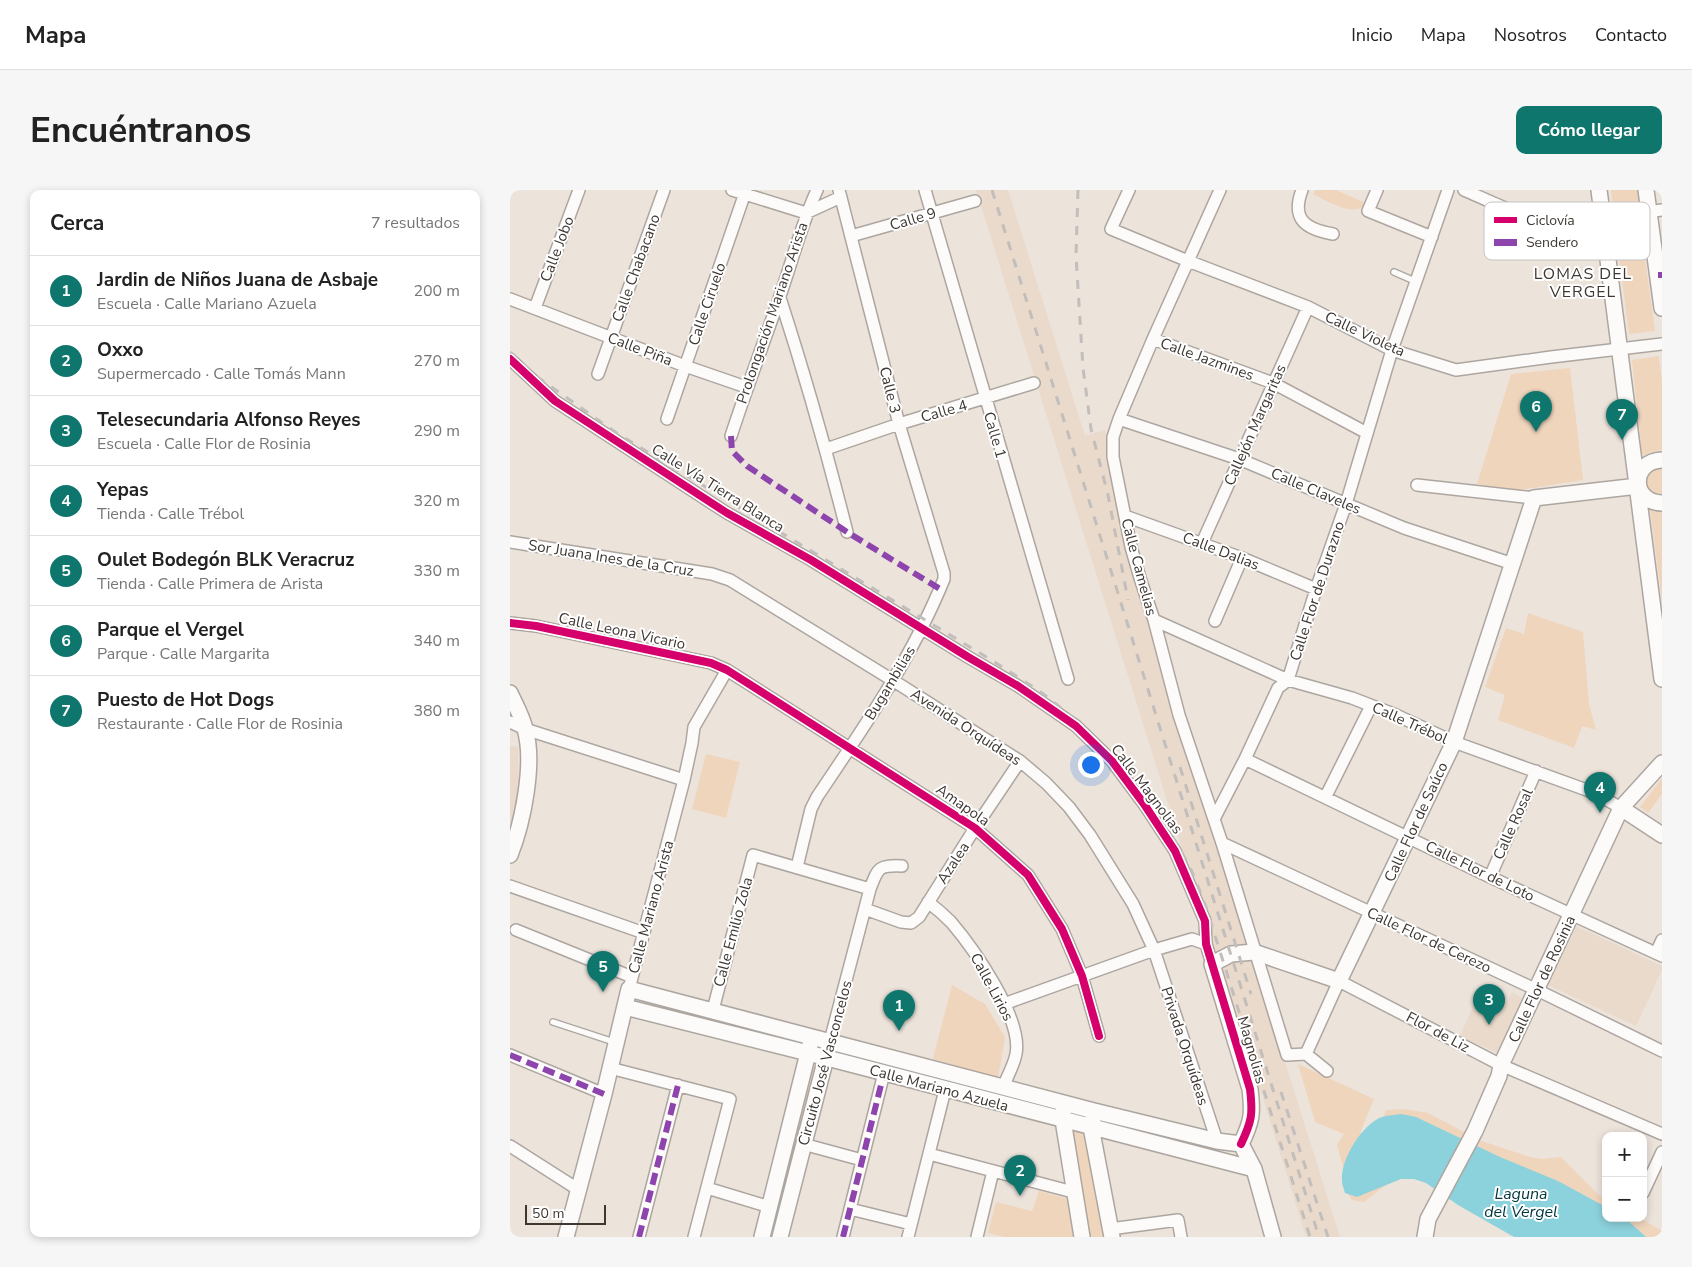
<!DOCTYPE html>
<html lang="es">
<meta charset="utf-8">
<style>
:root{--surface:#fff;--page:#f6f6f6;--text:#222;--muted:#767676;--line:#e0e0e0;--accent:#0f766e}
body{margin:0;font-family:"Nunito Sans",sans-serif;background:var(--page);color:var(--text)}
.controls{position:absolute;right:15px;bottom:15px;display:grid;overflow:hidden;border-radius:10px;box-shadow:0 2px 8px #0003}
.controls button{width:45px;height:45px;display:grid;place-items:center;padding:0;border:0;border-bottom:1px solid var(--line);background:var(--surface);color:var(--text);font:25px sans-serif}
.scale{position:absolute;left:15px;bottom:12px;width:81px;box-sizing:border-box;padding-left:5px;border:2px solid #3e3732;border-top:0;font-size:14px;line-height:18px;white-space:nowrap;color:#3e3732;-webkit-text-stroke:4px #fff;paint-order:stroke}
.you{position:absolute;left:580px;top:574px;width:18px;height:18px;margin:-12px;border:4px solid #fff;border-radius:50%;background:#1a73e8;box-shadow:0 0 0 8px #1a73e833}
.badge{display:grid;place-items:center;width:32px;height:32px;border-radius:50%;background:var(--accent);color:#fff;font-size:16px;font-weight:700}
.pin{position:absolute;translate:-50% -41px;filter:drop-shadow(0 1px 2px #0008)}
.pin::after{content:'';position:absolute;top:26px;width:18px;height:15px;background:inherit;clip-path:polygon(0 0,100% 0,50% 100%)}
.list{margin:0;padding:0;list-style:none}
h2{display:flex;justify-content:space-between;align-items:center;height:65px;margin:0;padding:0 20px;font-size:21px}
h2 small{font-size:16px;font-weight:400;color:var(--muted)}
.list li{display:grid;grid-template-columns:32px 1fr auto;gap:15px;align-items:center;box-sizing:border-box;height:70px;padding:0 20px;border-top:1px solid var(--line)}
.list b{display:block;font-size:19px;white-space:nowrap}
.list p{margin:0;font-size:16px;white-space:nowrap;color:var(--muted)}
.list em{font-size:16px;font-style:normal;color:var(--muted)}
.map{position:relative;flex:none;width:1152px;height:1047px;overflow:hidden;border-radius:10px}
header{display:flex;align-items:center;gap:30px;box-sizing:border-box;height:70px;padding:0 25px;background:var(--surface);border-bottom:1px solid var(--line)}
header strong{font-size:24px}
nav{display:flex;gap:28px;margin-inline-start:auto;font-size:18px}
.intro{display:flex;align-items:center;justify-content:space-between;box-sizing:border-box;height:120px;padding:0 30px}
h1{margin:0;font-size:35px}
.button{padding:12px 22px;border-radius:10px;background:var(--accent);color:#fff;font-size:18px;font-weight:700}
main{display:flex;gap:30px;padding:0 30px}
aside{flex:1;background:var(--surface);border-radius:10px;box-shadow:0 2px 8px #0003}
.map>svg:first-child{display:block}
.built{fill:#eadacb}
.green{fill:#f0d5bd}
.water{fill:#8cd2dc}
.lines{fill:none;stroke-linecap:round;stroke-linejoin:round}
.lane-casing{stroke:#ada6a0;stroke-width:8}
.street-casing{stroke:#ada6a0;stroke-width:14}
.secondary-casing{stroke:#ada6a0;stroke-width:18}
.lane{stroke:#fcfbfa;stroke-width:5.5}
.street{stroke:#fcfbfa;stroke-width:11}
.secondary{stroke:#fcfbfa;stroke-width:15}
.rail{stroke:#c1bebc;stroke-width:3;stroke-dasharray:9 9;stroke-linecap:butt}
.quiet{stroke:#8e44ad;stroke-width:6;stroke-dasharray:12 6;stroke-linecap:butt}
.cycleway-casing{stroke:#fff;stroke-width:11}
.cycleway{stroke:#d6006c;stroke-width:8}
.labels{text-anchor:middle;stroke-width:4;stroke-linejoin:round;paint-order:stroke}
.street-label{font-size:15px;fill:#3e3732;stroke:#fff}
.neighbourhood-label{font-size:16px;letter-spacing:1px;fill:#3e3732;stroke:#fff}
.water-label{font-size:16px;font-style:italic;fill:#01343c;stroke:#fff}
.key{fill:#fff;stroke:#c5c3c2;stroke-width:1}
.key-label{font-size:14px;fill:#3e3732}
</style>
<header>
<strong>Mapa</strong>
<nav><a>Inicio</a><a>Mapa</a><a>Nosotros</a><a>Contacto</a></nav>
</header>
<div class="intro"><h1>Encuéntranos</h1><a class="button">Cómo llegar</a></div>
<main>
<aside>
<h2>Cerca<small>7 resultados</small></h2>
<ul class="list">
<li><span class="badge">1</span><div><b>Jardin de Niños Juana de Asbaje</b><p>Escuela · Calle Mariano Azuela</p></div><em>200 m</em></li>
<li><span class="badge">2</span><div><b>Oxxo</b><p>Supermercado · Calle Tomás Mann</p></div><em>270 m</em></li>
<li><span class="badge">3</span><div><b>Telesecundaria Alfonso Reyes</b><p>Escuela · Calle Flor de Rosinia</p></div><em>290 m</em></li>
<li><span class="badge">4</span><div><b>Yepas</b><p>Tienda · Calle Trébol</p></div><em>320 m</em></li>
<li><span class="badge">5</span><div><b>Oulet Bodegón BLK Veracruz</b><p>Tienda · Calle Primera de Arista</p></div><em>330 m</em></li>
<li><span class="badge">6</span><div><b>Parque el Vergel</b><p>Parque · Calle Margarita</p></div><em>340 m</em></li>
<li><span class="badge">7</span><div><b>Puesto de Hot Dogs</b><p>Restaurante · Calle Flor de Rosinia</p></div><em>380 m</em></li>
</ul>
</aside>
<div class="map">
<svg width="1152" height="1047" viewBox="0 0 1152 1047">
<rect width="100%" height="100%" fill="#ece3db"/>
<path class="built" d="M466,0h32l77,246 20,-6 12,68 27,111 40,132 156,496h-34l-43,-139 -57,-168 -30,-101z
M0,556l8,1 1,47 -9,36z
M1066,736l86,40v4l-26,56 -88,-41z
M1002,802l12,7 -24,55 -40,-18 15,-34 26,12z"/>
<path class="green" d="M805,0h21l30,13c-9,16 -40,-2 -53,-9z
M1101,0h26l2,13 -26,4z
M1130,31l15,110 -26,3 -14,-108z
M1149,166l3,25v69l-11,2 -9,4 -10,-96z
M1060,178l13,112 -57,9h-23l-26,-5 34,-110z
M1150,278l2,1v25c-13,2 -24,-16 -11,-24 3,-1 6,-1 9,-2z
M1140,319l12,2v90z
M1018,423l55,19 6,72 7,26 -14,-4 -8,22 -76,-28 7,-25 -20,-8 21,-59 18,6z
M196,564l34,8 -14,56 -34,-9z
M1152,588v16l-14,19 -8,-6z
M442,795l33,19 20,33 -7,41 -65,-19z
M301,868l9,3 -44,176h-10z
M788,874l76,35 -14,34h6l15,-8 5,-15 19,-1 23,4 51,27 51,17 12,2 19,-2 39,39 6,3v19h34l22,13v6h-124l-92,-56 -40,-4 -20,8 -22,17 -12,-2 -5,-8v-11l-10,-36 7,-11 -29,-12z
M565,938l8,1 4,10 18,98h-18l-18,-103z
M529,1001l29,8 7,38h-71l-16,-4 8,-31 36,9z"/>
<path class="water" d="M892,924l14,3 84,40 58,24 48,26v11h19l21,19h-132l-56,-32 -32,-22 -12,-4h-13l-44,18 -12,-4c-1,-4 -3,-8 -3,-12 -2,-21 20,-57 40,-64 6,-2 14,-2 20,-3z"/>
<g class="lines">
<g class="lane-casing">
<path id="lane" d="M884,82l23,10
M43,832l61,20"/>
</g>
<g class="street-casing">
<path id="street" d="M222,0l74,23 35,-16
M415,0l143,489
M619,0l-18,39 77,32 120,46 84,43 64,20 95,-13 111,-13
M710,0l-67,149 -34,80 -6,18v20l18,90 9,31 14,42 25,95 43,128 65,212 19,-1
M792,0c-11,29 3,39 31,44
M867,0l-9,21 64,26
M954,0c28,12 71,34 100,33l98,-13
M341,46l124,-35
M270,108c25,77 47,155 67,234
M0,109l175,67 61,21
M25,118l44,-118
M643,149l120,44 94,50
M0,169l45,42 89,58 83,54 84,47 157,97 50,29 58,40 36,35 32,43 31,47 30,70 1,23 6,20
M88,184l66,-184
M157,229l79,-229
M609,229l120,40 165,69 109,36
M221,246c15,-46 32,-91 48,-137 13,-37 22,-74 38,-109
M316,259l73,-25 135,-41
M907,295l117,13
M615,326l117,42 74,31
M0,352l202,32 18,6 164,101 126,80 26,22 23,24 21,28 43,69 21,46 63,191
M692,353l106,-236
M644,430l134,60 64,18 44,17 58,27 141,51 26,15
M705,431l27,-63
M0,433l26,3 175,37 16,7 248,158 53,47 34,54 20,47 17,60
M0,532l15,7 159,51
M735,569l245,118 172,79
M816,606l45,-90
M704,629l31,-60 33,-71 10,-8 28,-91 30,-85 46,-154 56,-160
M712,653l315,147 125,61
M287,677l14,-58 6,-12c47,-70 95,-139 127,-218v-6l-45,-149 -60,-234
M980,687l46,-106
M0,696l134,47
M418,712c8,6 16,13 23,20 23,27 72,97 65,132 -2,11 -9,23 -13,33
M355,719l36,13 10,1 8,-6 56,-89 45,-67
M6,740l116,47
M1146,763l6,-13
M119,799l55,-209 8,-37 2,-16 33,-57
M494,814l150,-54 38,-11 14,5
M203,820l40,-155 117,34
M320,851l40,-152c8,-21 8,-24 32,-23
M796,864l33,-73 162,84 161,69
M796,864l21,17
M0,865l94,39
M100,878l120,31 -36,138
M293,954l59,16
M0,956l69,44
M419,964l144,38
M197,998l63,19
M1133,1003l19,-41
M340,1019l61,15
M600,1039l68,-9 3,17
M129,1047l39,-152
M333,1047l41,-164
M398,1047l37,-147
M467,1047l16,-66"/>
</g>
<g class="secondary-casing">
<path id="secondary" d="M1089,0l63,489
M1136,0l16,118
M1152,270c-31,1 -32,42 0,43
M0,503c5,11 12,23 15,36 10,34 -2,93 -15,126
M1111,618l41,27
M115,817l183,46 446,116
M553,922v8l19,117
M583,928l-2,9 21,110
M731,954c11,-23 12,-30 9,-55l-38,-125 19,-10 23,-2 85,29 115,-239 80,-244 104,-12
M731,954l13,25 19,68
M56,1047l38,-143 25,-105 465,122 123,30 24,3
M252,1047l48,-192
M270,1047l48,-187
M915,1047l3,-18 47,-88 24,-55 2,-11 120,-257 41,-45"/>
</g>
<use href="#lane" class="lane"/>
<use href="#street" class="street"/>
<use href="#secondary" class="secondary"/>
<path class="rail" d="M482,0l327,1047
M568,0l-2,66 7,112 8,61 17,66 20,105
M0,162l26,24 82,58 375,227c21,14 44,27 63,43 52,41 94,94 127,151 10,16 16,35 23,52l104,330
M670,577l71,227
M771,902l47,145"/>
<path class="quiet" d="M1148,85h4
M221,246l1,15 15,15 100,66 93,57
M0,865l94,39
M129,1047l39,-152
M333,1047l41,-164"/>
<g class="cycleway-casing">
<path id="cycleway" d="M0,169l45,42 89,58 83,54 84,47 157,97 50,29 58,40 36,35 32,43 31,47 30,70 1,23 44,145c3,25 2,32 -9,55
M0,433l26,3 175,37 16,7 248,158 53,47 34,54 20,47 17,60"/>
</g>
<use href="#cycleway" class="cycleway"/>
</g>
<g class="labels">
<g class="street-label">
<text transform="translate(403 29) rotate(-16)" y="5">Calle 9</text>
<text transform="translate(47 59) rotate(-69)" y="5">Calle Jobo</text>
<text transform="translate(126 78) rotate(-70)" y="5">Calle Chabacano</text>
<text transform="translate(197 114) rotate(-71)" y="5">Calle Ciruelo</text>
<text transform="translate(262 123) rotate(-71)" y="5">Prolongación Mariano Arista</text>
<text transform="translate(855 144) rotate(25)" y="5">Calle Violeta</text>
<text transform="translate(130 159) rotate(21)" y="5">Calle Piña</text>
<text transform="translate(697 169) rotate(20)" y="5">Calle Jazmines</text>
<text transform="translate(380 200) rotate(76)" y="5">Calle 3</text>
<text transform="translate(434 221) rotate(-16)" y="5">Calle 4</text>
<text transform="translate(745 235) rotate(-66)" y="5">Callejón Margaritas</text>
<text transform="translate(485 245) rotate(74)" y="5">Calle 1</text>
<text transform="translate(208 298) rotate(32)" y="5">Calle Vía Tierra Blanca</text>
<text transform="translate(806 301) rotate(23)" y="5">Calle Claveles</text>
<text transform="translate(711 361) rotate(21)" y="5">Calle Dalias</text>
<text transform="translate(101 368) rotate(9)" y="5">Sor Juana Ines de la Cruz</text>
<text transform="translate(629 377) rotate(75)" y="5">Calle Camelias</text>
<text transform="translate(807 401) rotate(-72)" y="5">Calle Flor de Durazno</text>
<text transform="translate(112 441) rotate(12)" y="5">Calle Leona Vicario</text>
<text transform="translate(380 493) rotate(-59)" y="5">Bugambilias</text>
<text transform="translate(900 533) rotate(24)" y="5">Calle Trébol</text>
<text transform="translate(456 537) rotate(33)" y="5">Avenida Orquídeas</text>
<text transform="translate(637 599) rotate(53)" y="5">Calle Magnolias</text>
<text transform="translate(453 615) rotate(35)" y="5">Amapola</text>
<text transform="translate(906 632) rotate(-65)" y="5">Calle Flor de Saúco</text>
<text transform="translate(1003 634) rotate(-66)" y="5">Calle Rosal</text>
<text transform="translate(443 673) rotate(-57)" y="5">Azalea</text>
<text transform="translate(970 681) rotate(26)" y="5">Calle Flor de Loto</text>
<text transform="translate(141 717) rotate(-75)" y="5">Calle Mariano Arista</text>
<text transform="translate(223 742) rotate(-75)" y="5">Calle Emilio Zola</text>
<text transform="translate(919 750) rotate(25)" y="5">Calle Flor de Cerezo</text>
<text transform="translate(1032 789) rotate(-65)" y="5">Calle Flor de Rosinia</text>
<text transform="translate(482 797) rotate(62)" y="5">Calle Lirios</text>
<text transform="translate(928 842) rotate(28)" y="5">Flor de Liz</text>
<text transform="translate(675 856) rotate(72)" y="5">Privada Orquídeas</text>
<text transform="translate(742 860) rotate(74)" y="5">Magnolias</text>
<text transform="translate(315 873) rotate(-75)" y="5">Circuito José Vasconcelos</text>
<text transform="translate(429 898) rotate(15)" y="5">Calle Mariano Azuela</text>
</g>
<g class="neighbourhood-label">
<text x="1073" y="89">LOMAS DEL<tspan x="1073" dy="18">VERGEL</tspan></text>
</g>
<g class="water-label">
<text x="1011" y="1009">Laguna<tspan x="1011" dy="18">del Vergel</tspan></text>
</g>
</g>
<rect x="974" y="12" width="166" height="58" rx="8" class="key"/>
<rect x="984" y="27" width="23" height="6" fill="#d6006c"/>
<rect x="984" y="49" width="23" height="7" fill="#8e44ad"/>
<g class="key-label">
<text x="1016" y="35">Ciclovía</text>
<text x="1016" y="57">Sendero</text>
</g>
</svg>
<div class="controls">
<button>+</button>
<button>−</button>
</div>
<div class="scale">50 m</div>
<div class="you"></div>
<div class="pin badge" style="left:389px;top:841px">1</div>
<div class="pin badge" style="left:510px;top:1006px">2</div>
<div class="pin badge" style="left:979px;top:835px">3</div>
<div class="pin badge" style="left:1090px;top:623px">4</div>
<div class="pin badge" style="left:93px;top:802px">5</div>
<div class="pin badge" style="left:1026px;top:242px">6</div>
<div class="pin badge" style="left:1112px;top:250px">7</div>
</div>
</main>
